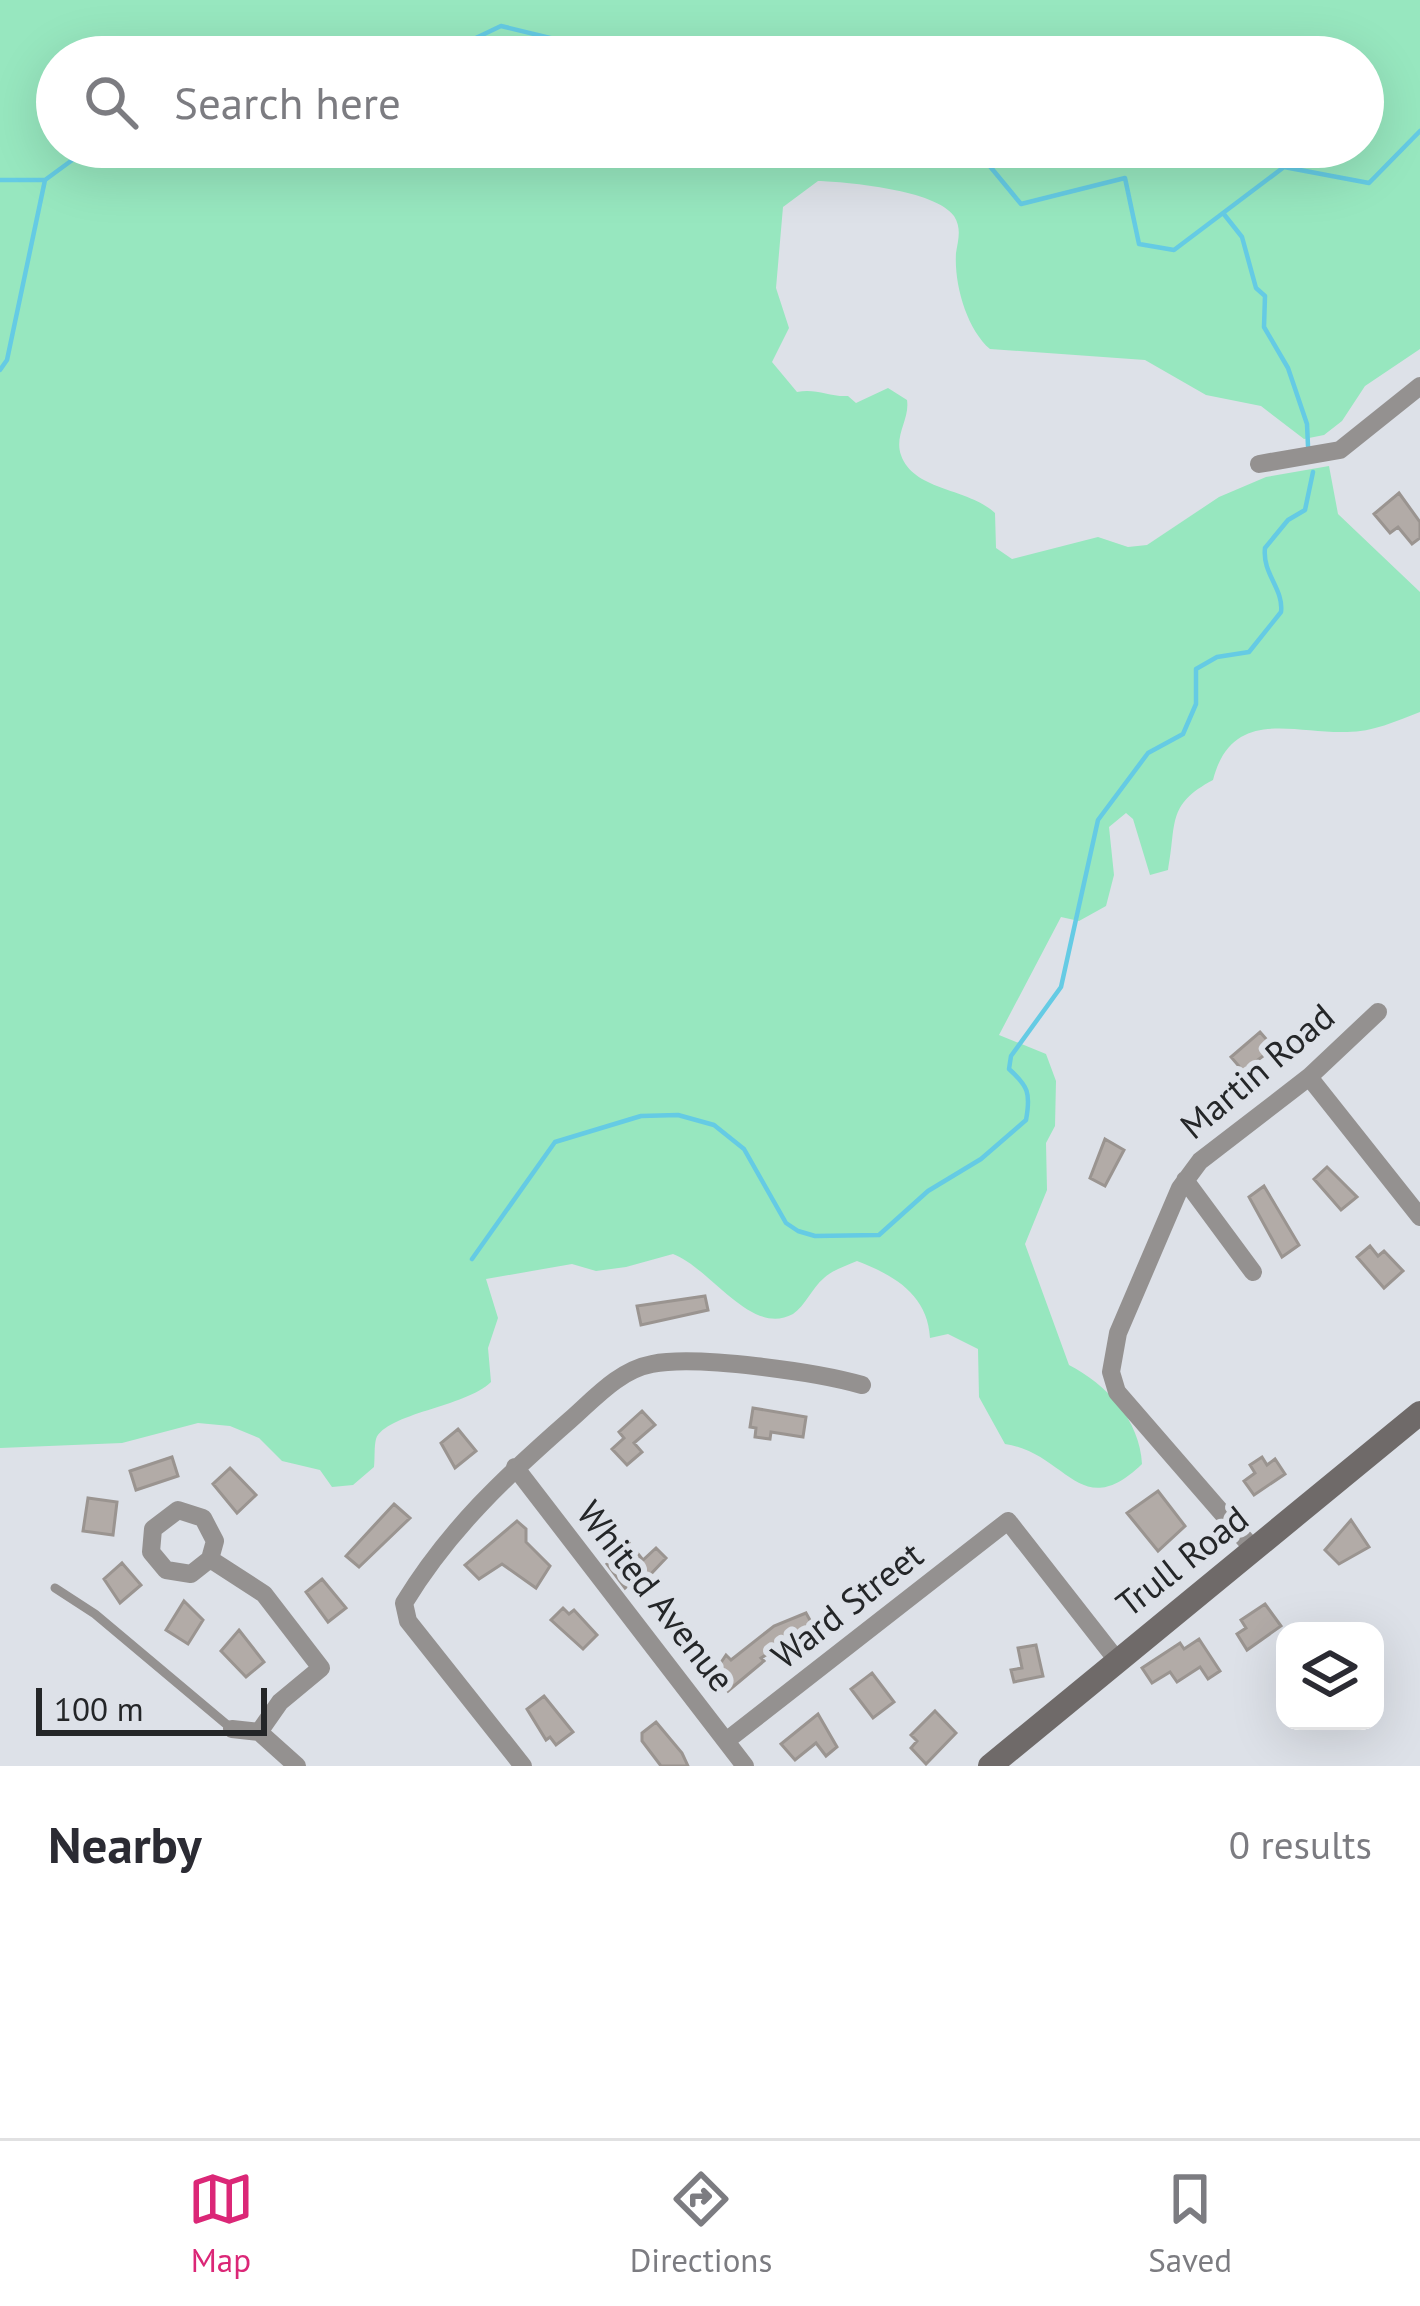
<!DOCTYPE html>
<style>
:root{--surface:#fff;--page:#f7f7f7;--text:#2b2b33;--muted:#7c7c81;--line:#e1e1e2;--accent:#db2777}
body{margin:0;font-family:"PT Sans",sans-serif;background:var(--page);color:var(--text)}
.controls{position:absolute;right:36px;bottom:36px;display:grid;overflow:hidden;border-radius:24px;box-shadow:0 12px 48px #0002}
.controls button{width:108px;height:108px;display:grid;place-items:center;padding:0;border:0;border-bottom:3px solid var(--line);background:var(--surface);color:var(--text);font:60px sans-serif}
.scale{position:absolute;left:36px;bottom:30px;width:231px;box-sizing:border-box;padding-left:12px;border:6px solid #242628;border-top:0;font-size:33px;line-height:42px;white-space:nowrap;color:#242628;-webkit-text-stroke:9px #dde1e8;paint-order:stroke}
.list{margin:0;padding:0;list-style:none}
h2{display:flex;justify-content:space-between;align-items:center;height:156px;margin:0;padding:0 48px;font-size:51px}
h2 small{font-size:39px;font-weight:400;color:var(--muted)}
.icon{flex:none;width:66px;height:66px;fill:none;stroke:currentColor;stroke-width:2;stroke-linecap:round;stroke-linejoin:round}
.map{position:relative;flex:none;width:1420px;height:1766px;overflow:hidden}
.search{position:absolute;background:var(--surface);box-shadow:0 12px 48px #0002;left:36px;right:36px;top:36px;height:132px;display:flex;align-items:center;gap:30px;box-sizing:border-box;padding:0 42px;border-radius:66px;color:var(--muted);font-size:45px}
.sheet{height:372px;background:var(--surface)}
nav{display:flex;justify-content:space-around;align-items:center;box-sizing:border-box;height:168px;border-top:3px solid var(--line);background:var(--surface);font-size:33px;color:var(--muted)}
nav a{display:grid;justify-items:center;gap:6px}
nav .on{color:var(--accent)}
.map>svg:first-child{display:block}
.green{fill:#97e7bf;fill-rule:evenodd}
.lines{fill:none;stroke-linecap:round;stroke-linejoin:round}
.stream{stroke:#65cbe4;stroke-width:4.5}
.building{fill:#b2aba7;stroke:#9a9490;stroke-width:3}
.lane{stroke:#949190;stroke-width:9}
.street{stroke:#949190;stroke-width:18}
.secondary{stroke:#6f6a69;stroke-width:24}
.labels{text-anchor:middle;stroke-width:12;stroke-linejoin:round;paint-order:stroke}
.street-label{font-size:36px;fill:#242628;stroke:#dde1e8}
</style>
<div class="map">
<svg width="1420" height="1766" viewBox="0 0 1420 1766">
<rect width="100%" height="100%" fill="#dde1e8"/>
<path class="green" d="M0,0h1420v349l-55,37 -23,35 -18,14 -20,4 -43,-33 -55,-11 -61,-35 -155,-11c-23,-20 -36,-64 -34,-96 2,-13 6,-24 -2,-37 -18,-26 -106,-34 -136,-35l-35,26 -7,81 13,40 -17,34 25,30c19,-4 32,5 51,4l8,7 32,-15 19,12c3,19 -13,35 -6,55 12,36 68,33 94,58l1,35 16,11 86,-22 30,10 19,-2 72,-48 47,-20 63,-11 9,48 82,78v120c-24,9 -47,20 -73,20 -53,2 -115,-26 -134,48 -47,25 -36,43 -45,90l-18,5 -17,-56 -7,-6 -17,14 5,48 -8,31 -27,15 -18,-4 -62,118 47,19 10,27 -1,45 -9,17 1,47 -22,54 44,121c37,19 71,55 73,99 -62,60 -75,-11 -137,-20l-26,-47 -1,-48 -30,-15 -18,4c-2,-43 -36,-63 -73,-77 -11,5 -25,9 -33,17 -12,10 -19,28 -31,36 -42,23 -81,-45 -120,-60l-47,13 -30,4 -24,-7 -86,15 12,39 -10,30 3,34c-25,25 -105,31 -115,57 -2,7 -1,20 -2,28l-21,18 -21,2 -12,-17 -38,-9 -23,-23 -29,-12 -32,-3 -76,20 -122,5zM57,57h1306v90h-1306z"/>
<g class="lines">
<path class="stream" d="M436,57l65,-31 128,31
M974,147l47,57 104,-26 14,66 35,6 110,-83 85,16 51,-52
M0,180h45
M1223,213l19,24 14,51 9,8 -1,31 24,41 19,56 1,22
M0,370l7,-10 38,-180 45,-33
M472,1259l83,-117 86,-26 37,-1 36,10 30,24 42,74 12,8 17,5 64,-1 49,-44 53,-32 45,-39c5,-27 2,-34 -17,-51l2,-13 50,-69 37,-167 50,-67 35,-19 13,-30v-35l21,-12 32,-5 32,-40c3,-23 -19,-38 -16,-64l23,-28 17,-10 8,-38"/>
</g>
<path class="building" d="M1399,493l21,29v16l-8,6 -14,-17 -8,6 -16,-19z
M1260,1032l14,16 -31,23 -12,-14z
M1105,1139l19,11 -19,36 -15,-8z
M1327,1167l30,30 -16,13 -27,-31z
M1264,1186l35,59 -17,12 -33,-60z
M1370,1246l8,10 6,-5 19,20 -19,17 -27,-31z
M705,1296l3,14 -67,15 -4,-19z
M753,1408l53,9 -3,20 -32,-5 -1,7 -15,-2 1,-9 -6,-1z
M642,1411l13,14 -21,18 8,9 -15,13 -15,-16 12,-11 -5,-6z
M458,1429l18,22 -21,17 -14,-25z
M172,1457l6,19 -42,14 -6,-19z
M1262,1457l5,8 8,-6 10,15 -31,21 -10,-14 11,-8 -5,-8z
M230,1468l26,27 -19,18 -24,-29z
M1158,1491l27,35 -27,25 -31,-38z
M88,1498l29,4 -4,33 -30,-4z
M394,1504l16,14 -51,49 -13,-11z
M1351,1520l18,27 -30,17 -14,-14z
M517,1521l9,8v13l24,24 -14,22 -34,-24 -23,15 -14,-14z
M630,1544l13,16 13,-12 10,10 -18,19 -5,-5 -18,16 -18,-24z
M122,1563l19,22 -21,18 -16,-24z
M322,1579l24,29 -18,14 -22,-30z
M184,1601l19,19 -15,24 -22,-14z
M1265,1604l16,22 -34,24 -10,-16 9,-6 -5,-8z
M563,1608l6,6 5,-4 23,25 -14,14 -32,-29z
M806,1613l15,27 -17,10 -8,-14 -35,22 3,3 -36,30 -14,-18 12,-18 5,5 43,-34z
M239,1630l25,32 -18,15 -25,-26z
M1199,1639l21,32 -12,8 -8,-12 -23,15 -7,-10 -18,11 -10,-15 38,-25 4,6z
M1036,1645l7,31 -29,6 -3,-12 11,-2 -4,-20z
M872,1673l22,29 -21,16 -22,-29z
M544,1696l29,36 -17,13 -6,-8 -4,3 -19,-31z
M935,1711l21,22 -30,31 -15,-16 6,-7 -6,-6z
M818,1714l19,33 -11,9 -10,-13 -21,17 -14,-16z
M656,1722l26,31 6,13h-27l-19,-25v-8z"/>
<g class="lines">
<path class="lane" d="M55,1588l40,26 137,115"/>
<path class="street" d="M1259,464l81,-14 80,-64
M1309,1077l111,140
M1185,1180l68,92
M515,1467l230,299
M1255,1551l-138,-159 -6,-20 7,-39 62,-145 20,-27 109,-84 69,-65
M210,1559l-19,15 -25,-4 -15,-18 2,-23 25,-19 25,8 12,23 -5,18 54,35 57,74 -41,34 -21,30
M232,1729l27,3 38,34
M726,1741l282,-220 108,138
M523,1766l-115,-145 -4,-18c45,-74 102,-127 166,-183 24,-21 49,-50 82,-56 45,-9 165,8 210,21"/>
<path class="secondary" d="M990,1766l430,-353"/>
</g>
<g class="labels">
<g class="street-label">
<text transform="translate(1257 1071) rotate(-40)" y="13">Martin Road</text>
<text transform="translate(1182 1561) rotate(-38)" y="13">Trull Road</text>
<text transform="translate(656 1596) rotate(52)" y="13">Whited Avenue</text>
<text transform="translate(847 1605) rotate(-38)" y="13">Ward Street</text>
</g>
</g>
</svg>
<div class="controls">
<button><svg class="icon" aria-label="layers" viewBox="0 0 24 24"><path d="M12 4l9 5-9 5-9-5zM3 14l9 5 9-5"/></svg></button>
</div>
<div class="scale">100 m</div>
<div class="search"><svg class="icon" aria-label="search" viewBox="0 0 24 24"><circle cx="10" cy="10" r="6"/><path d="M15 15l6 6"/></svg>Search here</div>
</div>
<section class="sheet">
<h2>Nearby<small>0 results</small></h2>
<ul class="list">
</ul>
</section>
<nav>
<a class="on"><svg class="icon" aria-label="map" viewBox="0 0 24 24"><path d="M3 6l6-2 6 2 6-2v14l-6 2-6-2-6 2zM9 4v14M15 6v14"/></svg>Map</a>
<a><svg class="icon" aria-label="directions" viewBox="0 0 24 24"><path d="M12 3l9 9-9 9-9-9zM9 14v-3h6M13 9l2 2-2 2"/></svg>Directions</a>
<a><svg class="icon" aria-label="saved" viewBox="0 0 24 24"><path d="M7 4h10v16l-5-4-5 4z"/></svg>Saved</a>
</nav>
